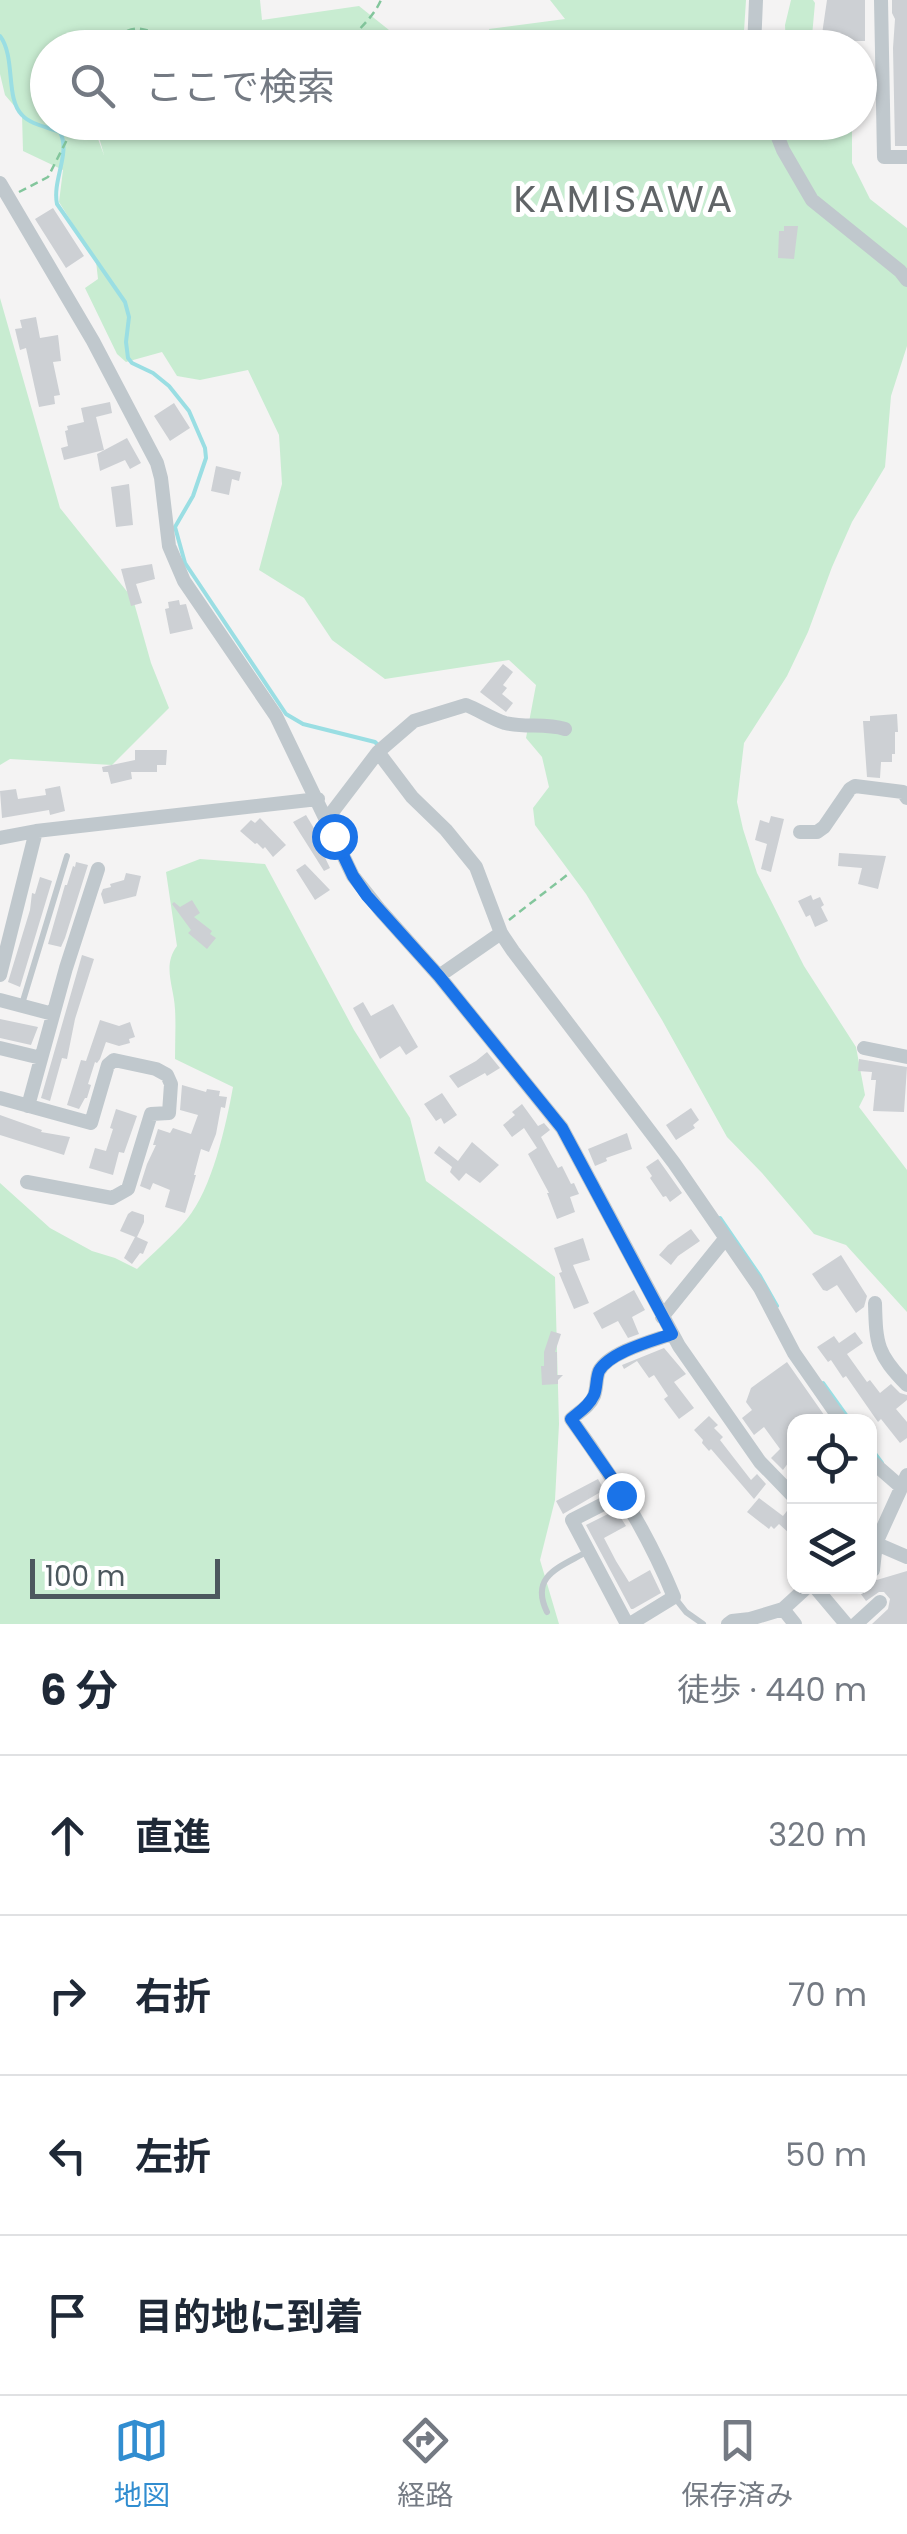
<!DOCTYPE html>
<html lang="ja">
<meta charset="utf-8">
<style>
:root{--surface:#fff;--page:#f2f2f3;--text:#1f2937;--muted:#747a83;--line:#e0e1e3;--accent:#318dd0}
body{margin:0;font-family:Poppins,"Noto Sans JP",sans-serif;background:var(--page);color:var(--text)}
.controls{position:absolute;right:30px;bottom:30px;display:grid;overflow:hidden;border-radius:20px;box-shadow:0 2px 8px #0004}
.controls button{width:90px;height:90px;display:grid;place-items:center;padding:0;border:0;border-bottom:2px solid var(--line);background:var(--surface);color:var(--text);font:50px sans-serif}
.scale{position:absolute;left:30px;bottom:25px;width:190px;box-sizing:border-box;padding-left:10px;border:5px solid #4c585e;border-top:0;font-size:28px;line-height:35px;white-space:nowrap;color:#4c585e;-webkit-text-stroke:8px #fff;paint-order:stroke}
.stop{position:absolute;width:30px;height:30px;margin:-22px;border:8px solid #1a73e8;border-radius:50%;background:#fff}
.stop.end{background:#1a73e8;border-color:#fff;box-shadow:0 2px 10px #0008}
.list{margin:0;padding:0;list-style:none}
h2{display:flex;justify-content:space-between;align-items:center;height:130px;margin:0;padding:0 40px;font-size:42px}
h2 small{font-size:32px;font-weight:400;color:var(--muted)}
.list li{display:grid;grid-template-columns:65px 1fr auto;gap:30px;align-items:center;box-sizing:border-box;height:160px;padding:0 40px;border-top:2px solid var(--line)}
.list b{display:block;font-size:38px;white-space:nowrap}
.list em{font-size:32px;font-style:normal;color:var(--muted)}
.icon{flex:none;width:55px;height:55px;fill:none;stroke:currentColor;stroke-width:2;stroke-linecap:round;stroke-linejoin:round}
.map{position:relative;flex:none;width:907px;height:1624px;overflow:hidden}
.search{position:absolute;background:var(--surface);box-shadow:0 2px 8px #0004;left:30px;right:30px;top:30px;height:110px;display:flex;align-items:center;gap:25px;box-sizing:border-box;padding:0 35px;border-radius:55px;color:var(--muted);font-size:38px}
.sheet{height:770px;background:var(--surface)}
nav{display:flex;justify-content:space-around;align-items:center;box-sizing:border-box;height:140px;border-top:2px solid var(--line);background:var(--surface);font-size:28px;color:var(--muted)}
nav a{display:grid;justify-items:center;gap:5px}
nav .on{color:var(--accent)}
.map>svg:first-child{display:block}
.green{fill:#c8ecd1}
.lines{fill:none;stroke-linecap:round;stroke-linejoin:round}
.stream{stroke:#9adee3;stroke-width:4}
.building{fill:#cdd0d4}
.path{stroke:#83c69c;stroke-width:2.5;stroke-dasharray:8 5;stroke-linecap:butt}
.lane{stroke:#c0c8cd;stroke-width:6}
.street{stroke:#c0c8cd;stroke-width:14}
.route{stroke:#1a73e8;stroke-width:12}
.labels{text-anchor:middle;stroke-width:10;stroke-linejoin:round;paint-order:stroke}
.quarter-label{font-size:38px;letter-spacing:2.5px;fill:#606467;stroke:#fff}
</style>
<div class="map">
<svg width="907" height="1624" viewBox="0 0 907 1624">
<rect width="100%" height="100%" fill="#f4f3f3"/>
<path class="green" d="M0,0h260l2,20 97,-14 40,32 -6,10h-345v74l44,1 12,32 -9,-32 340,-1 10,13 22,-13 385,1v40l18,36 37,29v118l-16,50 -6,71 -33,55 -20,45 -24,65 -21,44 -43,67 -7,59 6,27 14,44 47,93 52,81 9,48 -6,12 48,63v142l-61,-67 -32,-11 -52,-61 -35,-36 -65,-117 -76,-126 -51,-69 -2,-17 16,-21 -7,-30 -16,-19 10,-53 -27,-25 -124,19 -53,-39 -28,-42 -45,-28 23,-86 -3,-49 -31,-65 -48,10 -23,-4 -15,-24 -36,10 -9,-8 -32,-66 13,-9 -2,-18 -37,-59 4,-32 -40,-19 -1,-36 -17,-20 -5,-21z
M550,0h196l-3,47h-250l-4,-18 76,-10z
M791,0h22l2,3 -4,44h-25l-1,-22z
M0,298l60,210 73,91 18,64 18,45 -57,57 -102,-6 -10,6z
M200,859l65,5 89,166 56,88 16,63 129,96 4,147 -4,76 -15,60 19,64h-559v-441l50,45 42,23 23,7 22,11c16,-16 35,-32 50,-50 25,-30 39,-93 46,-132l-58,-28c0,-17 1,-33 0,-50 -1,-23 -13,-43 2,-63l-11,-74z"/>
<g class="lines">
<path class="stream" d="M0,36c16,21 5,62 22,79 9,10 26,12 38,17 11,21 -8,48 -3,72l68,98 4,15 -3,25 2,16 4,5 21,10 16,13 20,25 16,37 1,10 -13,38 -18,31 10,36 101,151 17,10 72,18 4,4
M720,1218l40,58 17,30
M823,1383l28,39
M870,1447l12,16"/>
</g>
<path class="building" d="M827,0h38v41h-17v-5l-26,-2z
M892,0h15v146h-12l-2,-98 2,-29 -3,-6z
M53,208l31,48 -18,12 -31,-49z
M784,226h14l-4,33 -16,-1 1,-27h5z
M36,317l4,21 18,-3 3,26 -8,1 7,33 -6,1 1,8 -16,3 -13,-59 -6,2 -5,-21 7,-1 -2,-8z
M110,402l2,11 -16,4 8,33 -40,10 -3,-12 7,-2 -3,-15 3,-1 -1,-4 17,-4 -3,-14z
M174,403l16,25 -20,13 -16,-25z
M127,438l14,25 -11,6 -5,-9 -25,11 -3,-17z
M216,466l25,6 -2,9 -7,-2 -3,16 -18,-4z
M129,484l4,41 -17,2 -5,-40z
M152,564l3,15 -19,5 6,19 -11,3 -10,-37z
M179,600l1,5 6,-1 7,25 -23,5 -5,-25 4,-1 -1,-6z
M503,664l10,8 -10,13 4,3 -5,6 11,9 -7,9 -26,-20z
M897,714l1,18h-3v22h-3v8h-11l-1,16 -13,-1 -4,-56h7v-5z
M135,750h32l-1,15h-9v7h-26l1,7 -21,5 -3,-12h-5l-1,-5 33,-7z
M60,786l5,25 -15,4 -1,-5 -47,8 -2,-27 16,-2 2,10 28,-4 -1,-6z
M306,815l18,30 -4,2 10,21 -6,3 -31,-49z
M771,816l13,3 -13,53 -10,-3 6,-25 -12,-4 5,-20 9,3z
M260,818l26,27 -13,12 -8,-10 -2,2 -6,-6 -2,1 -15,-13 11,-11 4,3z
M839,853l47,3 -8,33 -20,-5 4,-16 -24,-2z
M76,862l12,3 -23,73 -4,9 -13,-3 17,-59h2l6,-19 2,1z
M305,864l25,26 -15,10 -19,-30z
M126,873l15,3 -5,20 -32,8 -3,-10 2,-5 8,-2 -1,-3 14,-4z
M40,877l12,4 -32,106 -12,-5 22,-72 2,-17 3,1z
M811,895l2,5 7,-3 4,8 -3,2 7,14 -13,6 -5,-12 -4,2 -8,-16z
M192,900l8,13 -6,4 18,14 -2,3 6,4 -9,11 -19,-16 3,-3 -19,-26 2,-2 6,5z
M82,955l12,4 -19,60 -8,40 -5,-1 -12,43 -9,-3z
M363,1002l8,14 22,-12 25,43 -12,8 -6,-9 -20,13 -27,-51z
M0,1019l38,8 -7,18 -31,-7z
M100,1020l19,6 11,-4 5,15 -6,2 1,4 -11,3 -13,-4 -6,17 -3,4 -2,-1 -7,22 3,1 -4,13h-2l-6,11 -12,-4 14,-45 5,1z
M487,1052l13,16 -13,8 -2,-3 -27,15 -9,-12 27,-15z
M859,1059l48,8 -3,45 -31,-1 3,-31h-5l1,-8 -14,-1z
M182,1085l24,7 1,-3 13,2 -1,5 8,1 -2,11 -4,-1 -5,27 -7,18 -8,-3 -7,26h2l-11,38 -20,-6 5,-17 -17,-7 -3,7 -10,-4 7,-22 9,-19h-3l5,-16 12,4 3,-5 18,6 7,-19 -18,-5z
M442,1093l15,22 -13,9 -3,-6 -5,3 -12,-17z
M522,1104l16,22 6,-3 6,7 -9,7 17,31 4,-2 9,18 3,-1 5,11 -9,3 5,15 -18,7 -10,-26h2l-21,-39 9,-6 -13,-20 -12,9 -9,-12 12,-10 -3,-3z
M691,1108l8,12 -6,5 2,3 -19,12 -10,-15z
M116,1109l21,7 -13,37 -5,-1 -6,23 -24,-7 6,-20 11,3 7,-22 -3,-1z
M0,1115l42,15 -1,2 29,5 -6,18 -64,-20z
M627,1133l5,16 -26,9 1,3 -12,5 -7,-17z
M472,1142l27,23 -19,18 -14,-10 -7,8 -9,-9 2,-5 -18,-14 5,-7 19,15z
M658,1159l24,34 -12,9 -4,-6 -3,1 -13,-19 2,-2 -6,-9z
M132,1211l12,4v7l-7,15 11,5 -5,12 -3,-1 -8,11 -8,-6 11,-21 -15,-6 8,-17z
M691,1229l9,12 -22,15 -7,9 -12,-10 9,-10z
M583,1238l7,22 -17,5 16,38 -15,6 -15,-36 3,-1 -8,-24z
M841,1255l26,41 -3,11 -8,6 -19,-28 -10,6 -4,-1 -11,-16z
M634,1290l11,20 -13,7 7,17 -11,4 -10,-17 -16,8 -9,-16z
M551,1331l10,3 -6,18h2v23h6l-5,5v4l-16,1 -1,-19h3v-14z
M855,1332l8,11 -16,11 20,28 3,-2 10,13 11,-9 9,9 7,2v5l-11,9 11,13v16l-7,5 -19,-24 -3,3 -32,-46 -3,2 -12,-18 -3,2 -11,-15 17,-11 5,7z
M664,1348l22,26 -12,8 20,26 -15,11 -15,-20 4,-3 -14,-21 -5,3 -12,-17 -13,8 -2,-4z
M787,1362l42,60h-35v33l-11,15 -12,-12 9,-9 -16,-22 -10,8 -12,-17 10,-8 -6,-8 5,-14z
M709,1416l9,9 -4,3 9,9 -3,3 31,40 6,-6 9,10 -12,15 -43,-50 -2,2 -7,-8 1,-3 -9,-10z
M598,1479l6,11 -41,24 -7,-13z
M759,1498l24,18 7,-9h4v19l-5,7 -10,-9 -5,5 -3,-3 -2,3 -22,-17z
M616,1510l10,16 -22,12 12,23 13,21 21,-12 11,23 -28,16h-2l-45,-84z
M907,1571v53h-35l16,-15 2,-10 -6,-7h-5l-13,9 -11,-15h15v-4z"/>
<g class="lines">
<path class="path" d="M108,48c25,-32 41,-19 69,0
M344,48c12,-18 28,-28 37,-48
M299,122h7
M19,192l29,-15 28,-55
M509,920l58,-45"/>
<path class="lane" d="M22,1004l45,-148
M675,1598l11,14 17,12
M547,1612c-18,-37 14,-45 41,-61"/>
<path class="street" d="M881,0l3,157h23
M754,48l2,-48
M772,122l11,28 29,50 88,71 7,9
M0,183l93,158 64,122 4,15 8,68 15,35 92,135 77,160 27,34 59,66 123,152 117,218 81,116 34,35
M378,752l34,45 34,33 30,37 25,66 12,18 161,212 86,125 34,65 48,69
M327,819l51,-67 36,-31 52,-16c13,5 26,14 39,18 20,5 40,0 60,6
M800,832h17l7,-5 26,-38 5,-3 48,6 4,6
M0,838l36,-7 282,-32
M0,975l36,-144
M439,976l62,-43
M0,1000l53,14
M0,1048l41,10
M864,1048l43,9
M0,1098l91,25 17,-58 6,-5 42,9 11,6 4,9 -2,29 -18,1 -23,75 -16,9 -85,-16
M28,1106l38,-138 32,-99
M875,1303c1,42 2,51 32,82
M662,1317l63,-78
M870,1460l31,27
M621,1495l-49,25 55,104
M870,1541l37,16
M870,1572l3,-2 3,-27 31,-68
M814,1586l32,38
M783,1609l23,-21 6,-2
M630,1624l44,-27c-26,-64 -62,-122 -103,-178 8,-7 19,-13 23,-23 3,-8 2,-18 5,-25 10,-19 53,-30 73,-37
M728,1624l4,-3 18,-2 33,-10 12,15
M856,1624l24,-22"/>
</g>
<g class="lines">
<path class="route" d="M334,836l19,40 14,20 72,80 123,152 110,206c-20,7 -62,18 -73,37 -3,7 -2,17 -5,24 -5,11 -15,17 -23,24l41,59 9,17"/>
</g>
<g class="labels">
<g class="quarter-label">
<text x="624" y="212">KAMISAWA</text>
</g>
</g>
</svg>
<div class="controls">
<button><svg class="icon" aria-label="locate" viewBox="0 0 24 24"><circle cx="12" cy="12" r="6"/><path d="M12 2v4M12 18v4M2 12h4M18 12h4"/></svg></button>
<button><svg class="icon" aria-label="layers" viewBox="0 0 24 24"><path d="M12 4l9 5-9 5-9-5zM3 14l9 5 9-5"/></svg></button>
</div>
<div class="scale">100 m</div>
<div class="stop" style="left:334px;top:836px"></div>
<div class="stop end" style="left:621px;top:1495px"></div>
<div class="search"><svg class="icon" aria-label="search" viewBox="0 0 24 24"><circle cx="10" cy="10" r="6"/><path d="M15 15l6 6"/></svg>ここで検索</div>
</div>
<section class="sheet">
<h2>6 分<small>徒歩 · 440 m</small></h2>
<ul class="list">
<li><svg class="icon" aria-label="ahead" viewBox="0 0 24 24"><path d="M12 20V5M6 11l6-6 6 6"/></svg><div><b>直進</b></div><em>320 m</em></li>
<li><svg class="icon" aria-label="right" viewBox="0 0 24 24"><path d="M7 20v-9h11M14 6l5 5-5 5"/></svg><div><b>右折</b></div><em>70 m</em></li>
<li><svg class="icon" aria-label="left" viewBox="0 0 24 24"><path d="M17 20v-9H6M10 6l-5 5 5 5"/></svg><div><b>左折</b></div><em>50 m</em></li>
<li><svg class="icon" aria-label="arrive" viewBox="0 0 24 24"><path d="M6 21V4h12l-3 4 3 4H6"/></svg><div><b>目的地に到着</b></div></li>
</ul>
</section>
<nav>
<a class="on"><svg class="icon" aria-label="map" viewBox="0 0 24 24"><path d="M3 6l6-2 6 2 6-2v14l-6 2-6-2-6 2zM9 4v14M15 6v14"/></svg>地図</a>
<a><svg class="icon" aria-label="directions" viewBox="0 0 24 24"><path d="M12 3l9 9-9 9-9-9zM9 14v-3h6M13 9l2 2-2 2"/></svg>経路</a>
<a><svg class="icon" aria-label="saved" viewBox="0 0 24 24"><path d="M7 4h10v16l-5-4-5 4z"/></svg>保存済み</a>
</nav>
